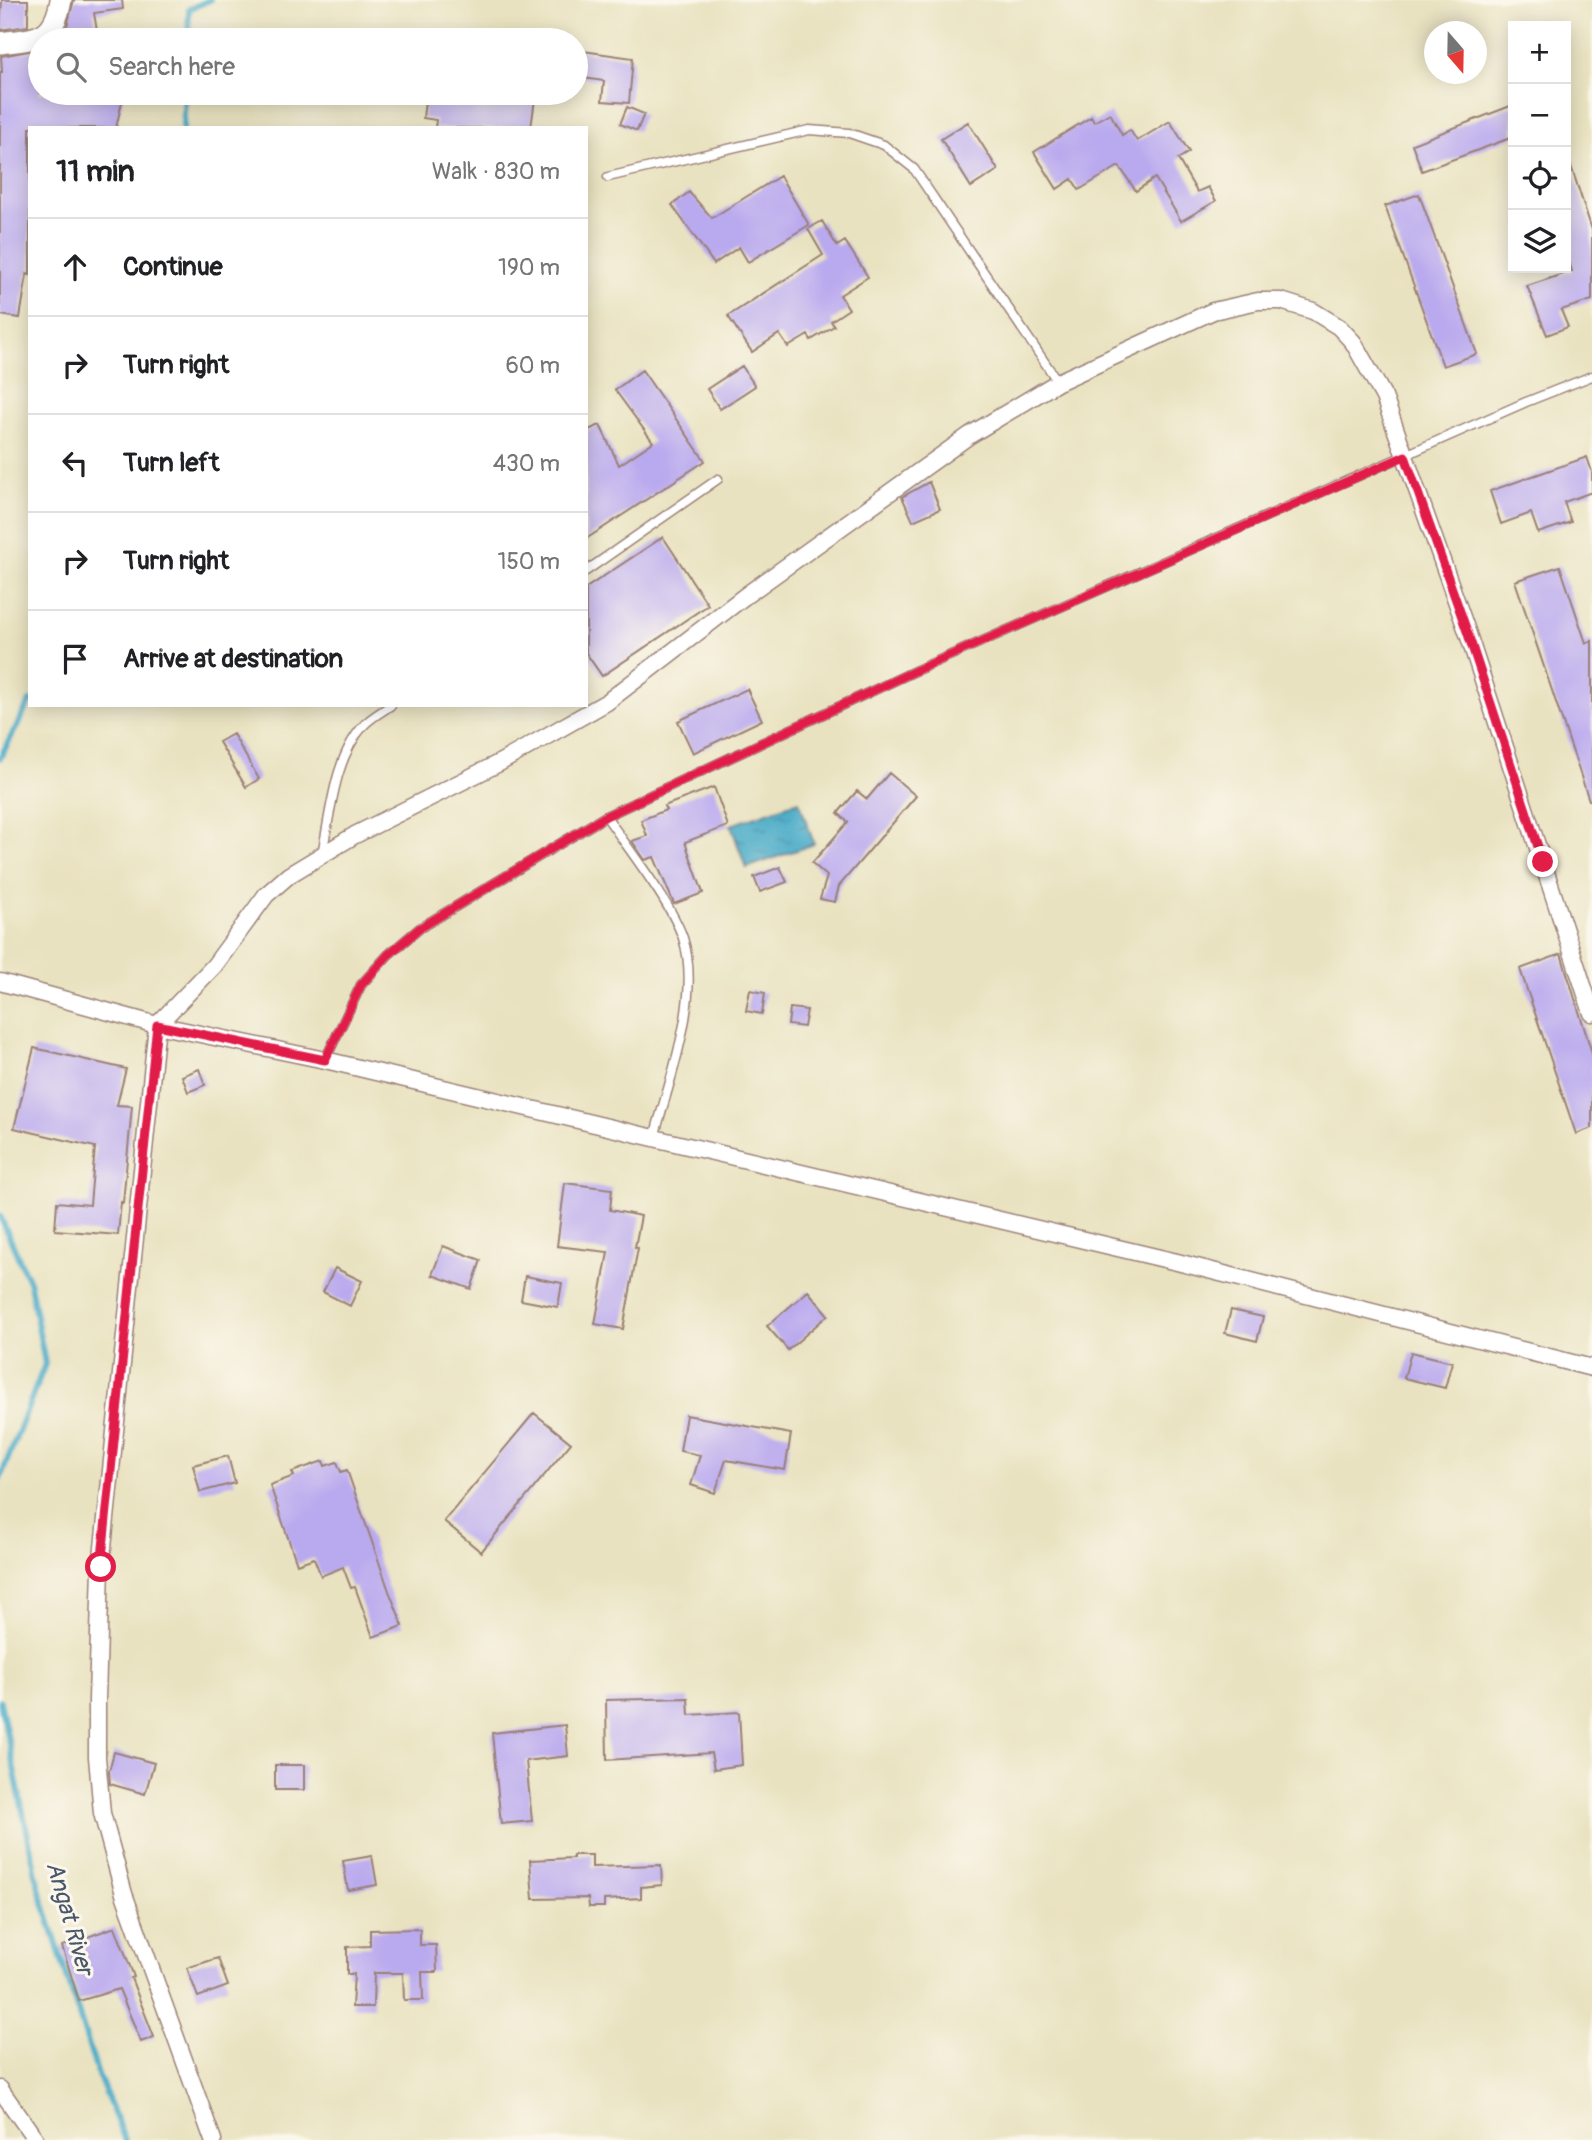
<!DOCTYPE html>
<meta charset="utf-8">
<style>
:root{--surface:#fff;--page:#f6f6f6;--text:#202124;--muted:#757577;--line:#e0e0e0}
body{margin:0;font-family:Pangolin,sans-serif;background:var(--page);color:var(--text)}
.controls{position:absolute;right:21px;top:21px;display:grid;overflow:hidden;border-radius:0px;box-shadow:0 4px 18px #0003}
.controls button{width:63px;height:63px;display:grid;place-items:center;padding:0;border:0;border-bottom:2px solid var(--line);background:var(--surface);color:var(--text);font:35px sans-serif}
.compass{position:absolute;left:1424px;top:21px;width:63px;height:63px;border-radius:50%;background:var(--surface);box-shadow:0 4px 18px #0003;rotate:160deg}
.stop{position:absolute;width:21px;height:21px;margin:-16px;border:5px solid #e11d48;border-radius:50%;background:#fff}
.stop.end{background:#e11d48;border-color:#fff;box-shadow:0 2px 7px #0008}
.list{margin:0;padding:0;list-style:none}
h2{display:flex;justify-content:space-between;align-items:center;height:91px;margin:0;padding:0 28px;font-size:30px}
h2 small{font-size:23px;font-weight:400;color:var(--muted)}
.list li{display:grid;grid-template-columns:46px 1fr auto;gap:21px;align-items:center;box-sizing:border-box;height:98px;padding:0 28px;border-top:2px solid var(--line)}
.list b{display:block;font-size:26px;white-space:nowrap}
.list em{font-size:23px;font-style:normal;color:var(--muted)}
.icon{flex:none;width:38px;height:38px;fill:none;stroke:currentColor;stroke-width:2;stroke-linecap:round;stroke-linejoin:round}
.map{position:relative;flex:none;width:1592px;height:2140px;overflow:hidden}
.search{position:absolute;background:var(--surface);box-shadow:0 4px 18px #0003;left:28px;top:28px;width:560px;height:77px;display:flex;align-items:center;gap:18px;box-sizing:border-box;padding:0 24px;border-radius:38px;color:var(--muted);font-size:26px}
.panel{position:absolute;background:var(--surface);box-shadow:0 4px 18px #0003;left:28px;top:126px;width:560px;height:581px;border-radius:0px}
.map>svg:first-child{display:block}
.water{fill:url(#water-ripples);stroke:#486479;stroke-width:2}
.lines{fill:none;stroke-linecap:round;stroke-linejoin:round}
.stream{stroke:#47aac7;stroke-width:6}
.building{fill:#b9a9ee}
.lane-casing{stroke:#9a8076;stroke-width:11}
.street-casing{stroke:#9a8076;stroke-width:19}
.secondary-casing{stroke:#9a8076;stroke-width:24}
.lane{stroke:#fff;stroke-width:8}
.street{stroke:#fff;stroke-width:16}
.secondary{stroke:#fff;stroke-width:21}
.route{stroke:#e11d48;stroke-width:9}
.labels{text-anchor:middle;stroke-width:6;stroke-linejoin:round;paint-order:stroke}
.water-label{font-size:24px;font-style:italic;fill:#495769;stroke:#fbf7ec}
</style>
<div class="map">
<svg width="1592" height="2140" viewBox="0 0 1592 2140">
<defs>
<pattern id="water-ripples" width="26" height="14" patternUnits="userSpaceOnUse" patternTransform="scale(1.75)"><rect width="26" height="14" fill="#47aac7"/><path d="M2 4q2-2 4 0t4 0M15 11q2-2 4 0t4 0" fill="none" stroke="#3d8aa2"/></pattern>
</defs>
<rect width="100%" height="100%" fill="#fbf7ec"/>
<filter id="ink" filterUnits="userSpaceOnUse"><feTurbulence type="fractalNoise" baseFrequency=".0143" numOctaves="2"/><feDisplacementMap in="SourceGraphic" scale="14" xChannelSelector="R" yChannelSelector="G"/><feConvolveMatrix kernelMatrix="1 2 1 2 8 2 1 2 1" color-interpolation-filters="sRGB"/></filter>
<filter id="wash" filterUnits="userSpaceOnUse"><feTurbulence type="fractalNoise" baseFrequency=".00686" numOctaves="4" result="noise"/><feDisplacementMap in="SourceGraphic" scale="28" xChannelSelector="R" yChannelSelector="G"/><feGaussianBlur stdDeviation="1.57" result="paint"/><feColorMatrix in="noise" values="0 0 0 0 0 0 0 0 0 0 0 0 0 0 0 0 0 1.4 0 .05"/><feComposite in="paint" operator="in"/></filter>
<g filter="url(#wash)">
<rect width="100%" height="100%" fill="#e9e2c0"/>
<path class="water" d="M799,801l15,43 -68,24 -15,-43z"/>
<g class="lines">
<path class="stream" d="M188,40l1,-31 21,-9
M183,128l2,-35
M0,758l30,-57
M0,1216l30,68 15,80 -45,115
M0,1701l39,187 58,184 28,68"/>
</g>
<g id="blocks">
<path class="building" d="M2,0h26v26l-28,4z
M74,0h48l1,9 -29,4 4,24 -29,3 -2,-14z
M40,49v44h84l-8,35h-86v147l-3,-1 -7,44 -20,-3v-243h2l-1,-16z
M576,50l57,8 -4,45 -27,-2 2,-20 -28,-4z
M426,93h99l-1,4 11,2 -4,29h-96l1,-8 -13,-2z
M1513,105v32l-91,34 -10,-27z
M627,107l17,7 -7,17 -17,-7z
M1110,113l12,22 8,-5 7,11 33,-20 19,31 -11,7 19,33 11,-5 8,14 -35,20 -26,-43 -19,13 -17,-25 -40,24 -7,-11 -15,10 -23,-37 57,-35 3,5z
M968,122l30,48 -27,17 -30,-48z
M1569,160l23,70v70l-31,10 7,17 -21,8 -20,-49 45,-15 -6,-20v-90z
M780,176l29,49 -61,37 -9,-15 -25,17 -42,-59 17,-13 23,26z
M1419,194l58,160 -34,12 -58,-160z
M822,221l15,25 8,-5 23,36 -28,18 9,14 -18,12 3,5 -23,14 -3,-5 -20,12 -9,-13 -27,18 -24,-36 95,-61 -15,-26z
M742,366l13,20 -35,23 -13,-20z
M642,370l63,91 -119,78v-108l14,-6 19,40 34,-23 -38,-52z
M1587,457l5,15v20l-28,10 7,20 -33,11 -7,-20 -30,11 -11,-33z
M929,482l11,27 -27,12 -11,-24z
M663,537l45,68 -106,71 -16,-23v-65z
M1560,566l26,77 6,-2v159h-3l-74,-219z
M747,689l15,31 -69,33 -15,-32z
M233,734l26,45 -13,8 -27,-45z
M889,773l27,23 -77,90 -4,16 -15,-3 7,-23 -15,-13 36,-41 -10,-9 19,-22 10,8z
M714,787l14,39 -43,16 18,51 -29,11 -20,-47 -9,3 -13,-19 15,-5 -6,-16 25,-10 -2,-4z
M780,867l7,15 -27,10 -6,-15z
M1561,954l31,99v75l-16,6 -56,-165z
M750,990l15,3 -3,21 -16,-3z
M790,1008l17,2 -3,17 -16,-2z
M34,1048l92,21 -9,36 15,1 -9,97 -2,-1 -3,33 -63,-5 2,-28 33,3 5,-58 -81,-19z
M199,1069l6,16 -17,7 -6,-16z
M565,1183l47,6 -2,21 31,6 -6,31 3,1 -15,81 -28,-5 13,-72 -51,-6z
M443,1246l38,14 -10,29 -39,-14z
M335,1268l27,13 -12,25 -27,-14z
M525,1276l37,7 -4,24 -37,-7z
M808,1291l20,24 -40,35 -21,-24z
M1231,1310l32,7 -6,24 -32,-8z
M1411,1352l41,10 -7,26 -41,-10z
M534,1413l37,30 -90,109 -37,-31z
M686,1415l105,19 -6,36 -59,-10 -11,33 -24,-8 9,-30 -20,-4z
M228,1456l7,27 -35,9 -7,-27z
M323,1461l2,5 12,-4 4,10 6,-2 42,121 14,35 -30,11 -18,-50 -4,1 -8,-21 -22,9 -7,-18 -17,6 -27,-79 24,-9 -2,-4z
M688,1698l1,17 50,-3 3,53 -28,4 -3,-16 -104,7 -1,-60z
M565,1725l3,31 -42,5 6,60 -31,3 -9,-91z
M114,1752l40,11 -9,31 -35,-10 -1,-13z
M275,1765h29v25h-29z
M573,1855h19v12l69,-2 1,20 -21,2v11l-37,2v7h-15l-1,-9 -55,1 -3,-39 43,-2z
M372,1856l5,29 -29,5 -5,-29z
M115,1927l19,50 -3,1 23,59 -13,5 -22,-53 -40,12 -17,-55z
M420,1929v16h16l1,27h-15l1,28h-19l-1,-27h-29l-1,34h-21l2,-33h-7v-27l23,-1v-16z
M218,1958l10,28 -30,11 -11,-29z"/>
</g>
</g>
<g filter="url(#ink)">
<use href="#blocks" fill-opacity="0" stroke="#9a8076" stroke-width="2"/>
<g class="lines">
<g class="lane-casing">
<path id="lane" d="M608,177l201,-47 40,3 35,12 30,24 144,213
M586,571l132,-92
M606,816c23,34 64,85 77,122 19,59 -14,142 -29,200
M322,854c9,-42 12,-96 42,-129 7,-8 19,-14 27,-20
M325,1060l36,-75 27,-30 32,-27 186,-112 311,-146 609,-268 66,-26"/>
</g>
<g class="street-casing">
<path id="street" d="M0,982l157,43 168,35 852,202 415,106
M0,2089l36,51
M213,2140l-89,-246 -22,-81 -5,-56v-58l4,-132 56,-542 57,-59 52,-71 23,-20 66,-40 146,-73 106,-60 138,-106 225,-161 88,-53 155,-71 45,-10h23l32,10 26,16 14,15 31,55 84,237 124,379"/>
</g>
<g class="secondary-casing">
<path id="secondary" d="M0,43c36,-5 54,-2 61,-43"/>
</g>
<use href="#lane" class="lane"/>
<use href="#street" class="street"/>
<use href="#secondary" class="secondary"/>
</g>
</g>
<g class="lines" filter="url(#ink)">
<path class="route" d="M101,1567l56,-542 168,35 36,-75 27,-30 32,-27 186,-112 311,-146 488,-214 63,178 75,228"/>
</g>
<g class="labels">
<g class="water-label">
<text transform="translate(70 1918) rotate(74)" y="8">Angat River</text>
</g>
</g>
</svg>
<div class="controls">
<button>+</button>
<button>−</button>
<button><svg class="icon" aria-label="locate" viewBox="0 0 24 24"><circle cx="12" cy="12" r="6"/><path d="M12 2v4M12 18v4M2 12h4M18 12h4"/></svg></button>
<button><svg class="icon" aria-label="layers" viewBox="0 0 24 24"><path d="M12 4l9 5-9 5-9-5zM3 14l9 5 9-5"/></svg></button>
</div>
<svg class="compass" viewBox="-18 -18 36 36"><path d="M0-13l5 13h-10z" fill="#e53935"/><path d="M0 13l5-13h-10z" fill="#757577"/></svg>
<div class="stop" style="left:101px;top:1567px"></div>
<div class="stop end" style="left:1543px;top:862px"></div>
<div class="search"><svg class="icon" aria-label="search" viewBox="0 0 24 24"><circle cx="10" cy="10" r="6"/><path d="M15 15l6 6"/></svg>Search here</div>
<section class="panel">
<h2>11 min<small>Walk · 830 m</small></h2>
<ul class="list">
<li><svg class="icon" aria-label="ahead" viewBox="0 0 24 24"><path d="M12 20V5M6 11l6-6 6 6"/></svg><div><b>Continue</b></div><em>190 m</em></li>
<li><svg class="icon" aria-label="right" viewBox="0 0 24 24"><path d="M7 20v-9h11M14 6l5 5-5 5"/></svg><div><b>Turn right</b></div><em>60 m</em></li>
<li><svg class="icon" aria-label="left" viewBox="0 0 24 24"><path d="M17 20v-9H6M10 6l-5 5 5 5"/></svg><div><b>Turn left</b></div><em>430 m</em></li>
<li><svg class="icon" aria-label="right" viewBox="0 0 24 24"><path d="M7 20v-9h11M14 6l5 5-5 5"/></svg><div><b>Turn right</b></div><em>150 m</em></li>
<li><svg class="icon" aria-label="arrive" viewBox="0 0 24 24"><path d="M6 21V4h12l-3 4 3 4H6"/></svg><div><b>Arrive at destination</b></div></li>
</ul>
</section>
</div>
